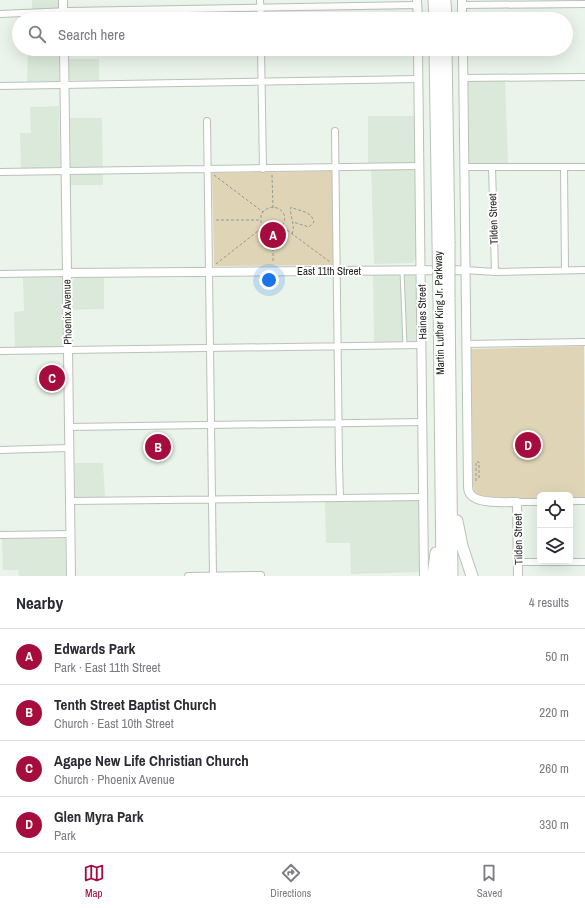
<!DOCTYPE html>
<meta charset="utf-8">
<style>
:root{--surface:#fff;--page:#f7f7f7;--text:#2b2b33;--muted:#7c7c81;--line:#e1e1e2;--accent:#a60d3f}
body{margin:0;font-family:"Archivo Narrow",sans-serif;background:var(--page);color:var(--text)}
.controls{position:absolute;right:12px;bottom:12px;display:grid;overflow:hidden;border-radius:6px;box-shadow:0 4px 16px #0002}
.controls button{width:36px;height:36px;display:grid;place-items:center;padding:0;border:0;border-bottom:1px solid var(--line);background:var(--surface);color:var(--text);font:20px sans-serif}
.you{position:absolute;left:269px;top:280px;width:14px;height:14px;margin:-10px;border:3px solid #fff;border-radius:50%;background:#1a73e8;box-shadow:0 0 0 6px #1a73e833}
.badge{display:grid;place-items:center;width:26px;height:26px;border-radius:50%;background:var(--accent);color:#fff;font-size:13px;font-weight:700}
.pin{position:absolute;translate:-50% -50%;border:2px solid #fff;box-shadow:0 1px 4px #0006}
.list{margin:0;padding:0;list-style:none}
h2{display:flex;justify-content:space-between;align-items:center;height:52px;margin:0;padding:0 16px;font-size:17px}
h2 small{font-size:13px;font-weight:400;color:var(--muted)}
.list li{display:grid;grid-template-columns:26px 1fr auto;gap:12px;align-items:center;box-sizing:border-box;height:56px;padding:0 16px;border-top:1px solid var(--line)}
.list b{display:block;font-size:15px;white-space:nowrap}
.list p{margin:0;font-size:13px;white-space:nowrap;color:var(--muted)}
.list em{font-size:13px;font-style:normal;color:var(--muted)}
.icon{flex:none;width:22px;height:22px;fill:none;stroke:currentColor;stroke-width:2;stroke-linecap:round;stroke-linejoin:round}
.map{position:relative;flex:none;width:585px;height:576px;overflow:hidden}
.search{position:absolute;background:var(--surface);box-shadow:0 4px 16px #0002;left:12px;right:12px;top:12px;height:44px;display:flex;align-items:center;gap:10px;box-sizing:border-box;padding:0 14px;border-radius:22px;color:var(--muted);font-size:15px}
.sheet{height:276px;background:var(--surface)}
nav{display:flex;justify-content:space-around;align-items:center;box-sizing:border-box;height:56px;border-top:1px solid var(--line);background:var(--surface);font-size:11px;color:var(--muted)}
nav a{display:grid;justify-items:center;gap:2px}
nav .on{color:var(--accent)}
.map>svg:first-child{display:block}
.built{fill:#dae9d9}
.green{fill:#dfd5b6}
.lines{fill:none;stroke-linecap:round;stroke-linejoin:round}
.service-casing{stroke:#b9c2b8;stroke-width:5}
.minor-casing{stroke:#b9c2b8;stroke-width:8}
.tertiary-casing{stroke:#b9c2b8;stroke-width:10}
.motorway-casing{stroke:#b9c2b8;stroke-width:13}
.path{stroke:#939a93;stroke-width:1;stroke-dasharray:3 2;stroke-linecap:butt}
.service{stroke:#fff;stroke-width:3}
.minor{stroke:#fff;stroke-width:6}
.tertiary{stroke:#fff;stroke-width:8}
.motorway{stroke:#fff;stroke-width:11}
.motorway-bridge-casing{stroke:#b9c2b8;stroke-width:13;stroke-linecap:butt}
.motorway-bridge{stroke:#fff;stroke-width:11}
.labels{text-anchor:middle;stroke-width:4;stroke-linejoin:round;paint-order:stroke}
.street-label{font-size:11px;fill:#212421;stroke:#fff}
</style>
<div class="map">
<svg width="585" height="576" viewBox="0 0 585 576">
<rect width="100%" height="100%" fill="#eaf4ea"/>
<path class="built" d="M32,0h26v19h-31v-9l5,-1z
M28,49h31v32h-32z
M69,59h30v21h-30z
M466,81h39l3,83h-40z
M59,106l1,61 -39,2 -1,-36h11l-1,-26z
M368,116h48l1,140 -4,7 -39,1 -3,-100h-3z
M70,118h32l1,67h-32z
M413,273l5,5 1,63 -45,1 -1,-68z
M62,277l1,70 -48,1 -1,-36 10,-1 -1,-33z
M75,278h29v31l-32,1v-29z
M75,463h28l2,34 -30,1z
M421,500v72l-70,2 -1,-31h-24l-1,-42z
M65,538l1,38h-47l-1,-6h-15l-1,-31z"/>
<path class="green" d="M332,171l2,94 -120,1 -2,-93z
M584,346l1,152h-15v-3h-30v3c-21,0 -44,2 -65,-4l-2,-9 -2,-136z"/>
<g class="lines">
<g class="service-casing">
<path id="service" d="M402,271l3,74"/>
</g>
<g class="minor-casing">
<path id="minor" d="M260,0l1,19
M462,5l123,-1
M0,14l69,-3 348,-6
M261,49l2,120
M463,78l122,-1
M0,86l419,-7
M207,121l6,455
M335,131l4,333 1,34
M464,167h121
M492,167l3,105
M564,167l1,103
M0,172l420,-6
M465,270l30,2 90,-2
M0,274l67,-1
M466,344l119,-2
M0,351l422,-6
M69,427l354,-5
M0,450l69,-2
M70,501l354,-4
M570,501h15
M517,502h23
M0,535l71,-1
M518,562h67
M188,576l73,-1"/>
</g>
<g class="tertiary-casing">
<path id="tertiary" d="M63,0v19
M417,0l1,19
M462,0v19
M64,49l7,527
M418,49l6,527
M463,49l5,437c0,4 1,7 3,9 7,9 36,7 46,7l1,74
M67,273l398,-3"/>
</g>
<g class="motorway-casing">
<path id="motorway" d="M434,0l1,19
M445,0l1,19
M435,49l3,192
M446,49l3,192
M439,297l3,279
M449,297l3,279
M457,521l5,25 10,30
M433,576l3,-23"/>
</g>
<path class="path" d="M214,175l49,37 -2,3v8c12,23 36,-7 16,-15 -5,-2 -10,0 -14,4
M272,175l1,33
M216,220h44
M283,227l47,35
M273,233v30
M292,234c4,-10 -3,-18 -1,-27 9,5 20,3 23,15l-5,5 -16,-5
M216,264l47,-37
M476,481v-19h3v18"/>
<use href="#service" class="service"/>
<use href="#minor" class="minor"/>
<use href="#tertiary" class="tertiary"/>
<use href="#motorway" class="motorway"/>
<g class="motorway-bridge-casing">
<path id="motorway-bridge" d="M438,241l1,56
M449,241v56"/>
</g>
<use href="#motorway-bridge" class="motorway-bridge"/>
</g>
<g class="labels">
<g class="street-label">
<text transform="translate(493 219) rotate(-92)" y="4">Tilden Street</text>
<text x="329" y="275">East 11th Street</text>
<text transform="translate(67 312) rotate(-91)" y="4">Phoenix Avenue</text>
<text transform="translate(422 312) rotate(-91)" y="4">Haines Street</text>
<text transform="translate(439 313) rotate(-91)" y="4">Martin Luther King Jr. Parkway</text>
<text transform="translate(518 539) rotate(-91)" y="4">Tilden Street</text>
</g>
</g>
</svg>
<div class="controls">
<button><svg class="icon" aria-label="locate" viewBox="0 0 24 24"><circle cx="12" cy="12" r="6"/><path d="M12 2v4M12 18v4M2 12h4M18 12h4"/></svg></button>
<button><svg class="icon" aria-label="layers" viewBox="0 0 24 24"><path d="M12 4l9 5-9 5-9-5zM3 14l9 5 9-5"/></svg></button>
</div>
<div class="you"></div>
<div class="pin badge" style="left:273px;top:235px">A</div>
<div class="pin badge" style="left:158px;top:447px">B</div>
<div class="pin badge" style="left:52px;top:378px">C</div>
<div class="pin badge" style="left:528px;top:445px">D</div>
<div class="search"><svg class="icon" aria-label="search" viewBox="0 0 24 24"><circle cx="10" cy="10" r="6"/><path d="M15 15l6 6"/></svg>Search here</div>
</div>
<section class="sheet">
<h2>Nearby<small>4 results</small></h2>
<ul class="list">
<li><span class="badge">A</span><div><b>Edwards Park</b><p>Park · East 11th Street</p></div><em>50 m</em></li>
<li><span class="badge">B</span><div><b>Tenth Street Baptist Church</b><p>Church · East 10th Street</p></div><em>220 m</em></li>
<li><span class="badge">C</span><div><b>Agape New Life Christian Church</b><p>Church · Phoenix Avenue</p></div><em>260 m</em></li>
<li><span class="badge">D</span><div><b>Glen Myra Park</b><p>Park</p></div><em>330 m</em></li>
</ul>
</section>
<nav>
<a class="on"><svg class="icon" aria-label="map" viewBox="0 0 24 24"><path d="M3 6l6-2 6 2 6-2v14l-6 2-6-2-6 2zM9 4v14M15 6v14"/></svg>Map</a>
<a><svg class="icon" aria-label="directions" viewBox="0 0 24 24"><path d="M12 3l9 9-9 9-9-9zM9 14v-3h6M13 9l2 2-2 2"/></svg>Directions</a>
<a><svg class="icon" aria-label="saved" viewBox="0 0 24 24"><path d="M7 4h10v16l-5-4-5 4z"/></svg>Saved</a>
</nav>
